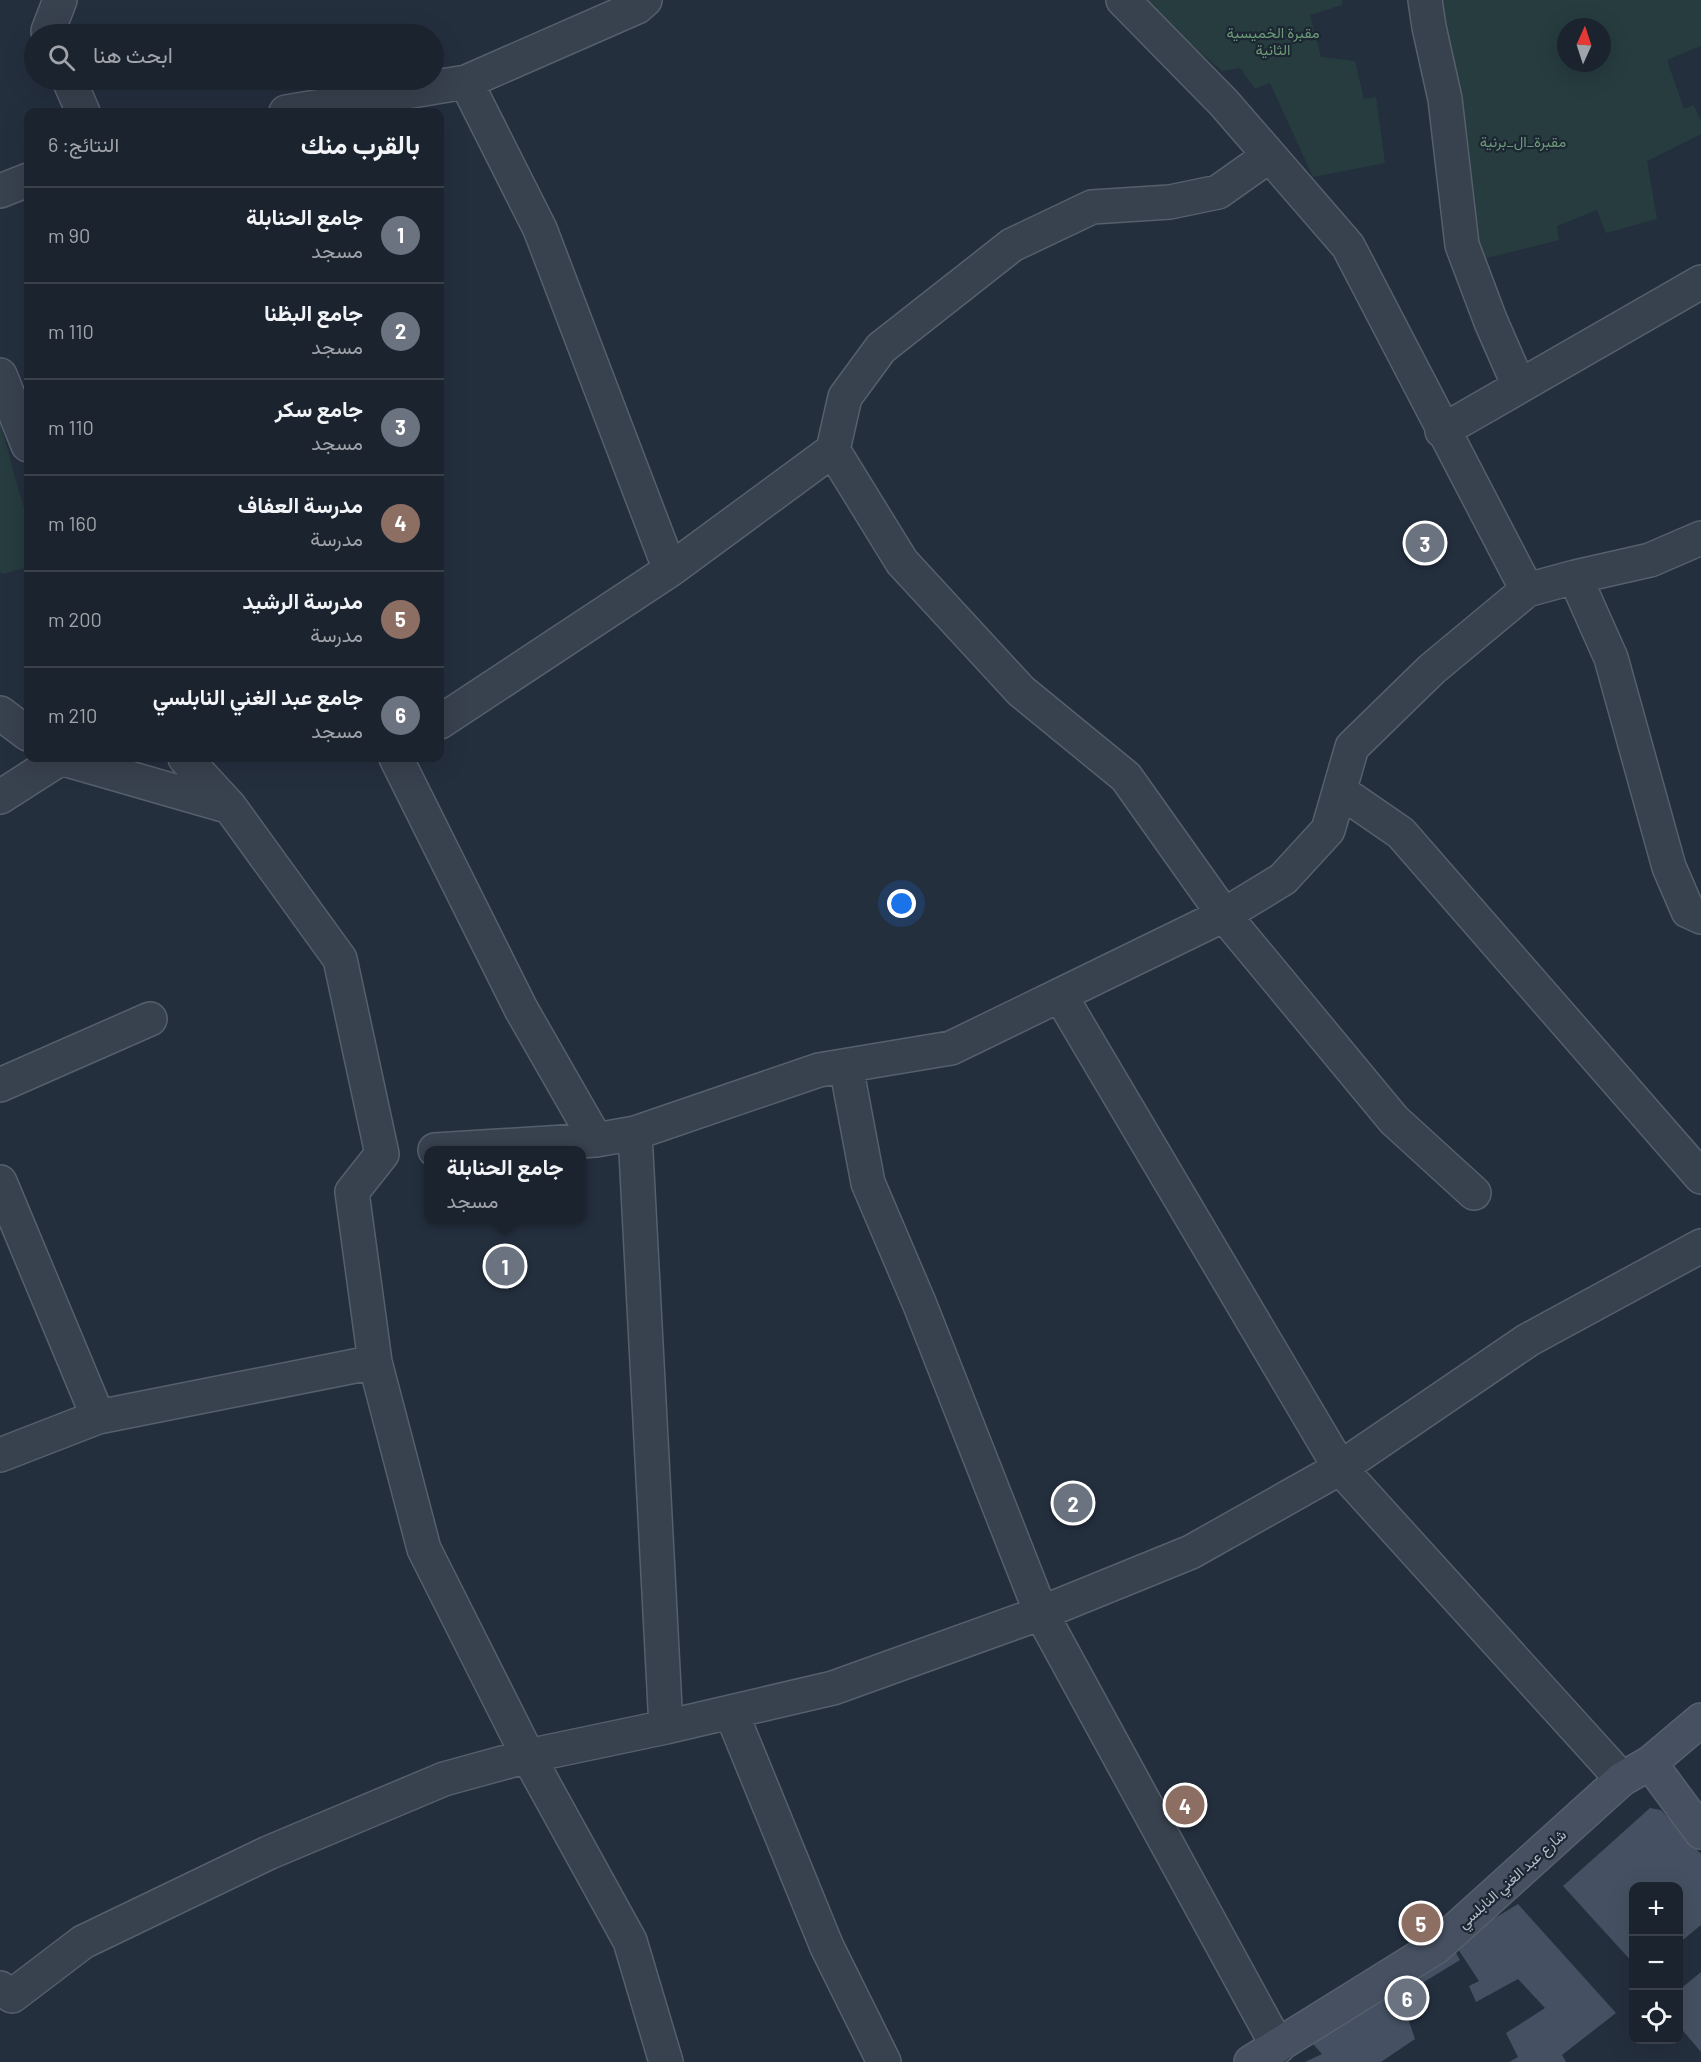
<!DOCTYPE html>
<html lang="ar">
<meta charset="utf-8">
<style>
:root{--surface:#1b232e;--page:#282f3a;--text:#f1f3f6;--muted:#a0a4aa;--line:#39404a;--accent:#8bbbb9}
body{margin:0;font-family:Barlow,Vazirmatn,sans-serif;background:var(--page);color:var(--text);direction:rtl}
.controls{position:absolute;right:18px;bottom:18px;display:grid;overflow:hidden;border-radius:12px;box-shadow:0 6px 24px #0002}
.controls button{width:54px;height:54px;display:grid;place-items:center;padding:0;border:0;border-bottom:2px solid var(--line);background:var(--surface);color:var(--text);font:30px sans-serif}
.compass{position:absolute;left:1557px;top:18px;width:54px;height:54px;border-radius:50%;background:var(--surface);box-shadow:0 6px 24px #0002;rotate:3deg}
.you{position:absolute;left:902px;top:904px;width:21px;height:21px;margin:-15px;border:4px solid #fff;border-radius:50%;background:#1a73e8;box-shadow:0 0 0 9px #1a73e833}
.badge{display:grid;place-items:center;width:39px;height:39px;border-radius:50%;background:var(--accent);color:#fff;font-size:20px;font-weight:700}
.pin{position:absolute;translate:-50% -50%;border:3px solid #fff;box-shadow:0 2px 6px #0006}
.popup{position:absolute;left:424px;top:1146px;width:162px;height:78px;box-sizing:border-box;display:grid;place-content:center;border-radius:12px;background:var(--surface);filter:drop-shadow(0 2px 4px #0005);font-size:20px;white-space:nowrap;color:var(--muted)}
.popup b{font-size:22px;color:var(--text)}
.popup::after{content:'';position:absolute;left:50%;top:100%;margin-left:-12px;border:12px solid transparent;border-top-color:var(--surface)}
.list{margin:0;padding:0;list-style:none}
h2{display:flex;justify-content:space-between;align-items:center;height:78px;margin:0;padding:0 24px;font-size:26px}
h2 small{font-size:20px;font-weight:400;color:var(--muted)}
.list li{display:grid;grid-template-columns:39px 1fr auto;gap:18px;align-items:center;box-sizing:border-box;height:96px;padding:0 24px;border-top:2px solid var(--line)}
.list b{display:block;font-size:22px;white-space:nowrap}
.list p{margin:0;font-size:20px;white-space:nowrap;color:var(--muted)}
.list em{font-size:20px;font-style:normal;color:var(--muted)}
.icon{flex:none;width:33px;height:33px;fill:none;stroke:currentColor;stroke-width:2;stroke-linecap:round;stroke-linejoin:round}
.map{position:relative;flex:none;width:1701px;height:2062px;overflow:hidden;direction:ltr}
.search{position:absolute;background:var(--surface);box-shadow:0 6px 24px #0002;left:24px;top:24px;width:420px;height:66px;display:flex;align-items:center;gap:15px;box-sizing:border-box;padding:0 21px;border-radius:33px;color:var(--muted);font-size:22px}
.panel{position:absolute;background:var(--surface);box-shadow:0 6px 24px #0002;left:24px;top:108px;width:420px;height:654px;border-radius:12px;direction:rtl}
.map>svg:first-child{display:block}
.green{fill:#263c3f;fill-rule:evenodd}
.building{fill:#455162}
.lines{fill:none;stroke-linecap:round;stroke-linejoin:round}
.minor-casing{stroke:#565f6c;stroke-width:36}
.secondary-casing{stroke:#565f6c;stroke-width:36}
.minor{stroke:#38414e;stroke-width:33}
.secondary{stroke:#465061;stroke-width:33}
.labels{text-anchor:middle;stroke-width:4.5;stroke-linejoin:round;paint-order:stroke}
.park-label{font-size:15px;fill:#6b9a76;stroke:#1d2633}
.street-label{font-size:15px;fill:#b4bcc9;stroke:#1d2633}
</style>
<div class="map">
<svg width="1701" height="2062" viewBox="0 0 1701 2062">
<rect width="100%" height="100%" fill="#242f3e"/>
<path class="green" d="M1131,0h211v5l-32,10 11,42 34,4 9,38 12,-2 9,66 -72,14 -43,-94 -15,6 -15,-21 -18,3 -43,-37z
M1415,0h286v46l-34,14 17,49 10,-4 7,17v12l-54,27 10,58 -51,14 -9,-23 -40,16 2,14 -101,25 -19,-64zM1566,27h36v36h-36z
M0,422l28,102v43l-25,7 -3,-2z"/>
<path class="building" d="M1650,1808l11,2 40,44v71l-23,19v-58h-44v78l-71,-78z
M1518,1904l98,109 -54,42 4,7h-57l9,-5 -12,-24 39,-25 -27,-29 -42,23 -7,-16 10,-5 -25,-38z
M1452,1946l8,14 -41,25 -8,-14z
M1701,1972v80l-23,-27v-34z
M1396,1983l19,56 -34,23h-76l17,-8 -16,-18z"/>
<g class="lines">
<g class="minor-casing">
<path id="minor" d="M1123,0l101,103 124,143 179,344
M1425,0l4,27 16,72 17,146 29,77 28,64
M49,34l-1,-3 12,-31
M69,80l14,32
M466,82l74,147 130,341
M286,112l180,-30 171,-75 8,-7
M0,191l28,-11
M0,375l28,70
M1442,431l259,-149
M833,450l69,112 119,129 105,86 98,138 170,205 80,73
M1575,577l36,81 58,209 19,44 13,6
M0,713l28,21
M440,722l230,-152 163,-120 12,-53 36,-49 131,-103 80,-38 78,-5 48,-10 51,-36
M60,758l170,49
M185,758l45,49 110,152 42,195 -30,38 23,170 49,187 104,207 102,185 36,121
M396,758l125,251 75,131
M1340,791l61,42 300,344
M0,797l61,-39
M1060,995l280,473 282,311
M846,1066l22,117 52,122 121,308 237,434
M0,1085l150,-66
M635,1133l31,594
M435,1150l161,-10 39,-7 184,-63 132,-22 109,-53 164,-80 59,-36 45,-49 24,-83 80,-78 95,-79 48,-13 75,-17 51,-22
M0,1182l98,235
M0,1455l98,-38 277,-55
M731,1712l96,235 57,115
M0,1988l12,8 71,-54 185,-89 176,-74 84,-23 138,-29 167,-39 208,-75 150,-61 149,-84 188,-128 173,-94"/>
</g>
<g class="secondary-casing">
<path id="secondary" d="M1650,1763l51,69
M1251,2062l185,-115 186,-168 28,-16 51,-43"/>
</g>
<use href="#minor" class="minor"/>
<use href="#secondary" class="secondary"/>
</g>
<g class="labels">
<g class="park-label">
<text x="1273" y="38">مقبرة الخميسية<tspan x="1273" dy="17">الثانية</tspan></text>
<text x="1523" y="147">مقبرة_ال_برنية</text>
</g>
<g class="street-label">
<text transform="translate(1512 1879) rotate(-42)" y="5">شارع عبد الغني النابلسي</text>
</g>
</g>
</svg>
<div class="controls">
<button>+</button>
<button>−</button>
<button><svg class="icon" aria-label="locate" viewBox="0 0 24 24"><circle cx="12" cy="12" r="6"/><path d="M12 2v4M12 18v4M2 12h4M18 12h4"/></svg></button>
</div>
<svg class="compass" viewBox="-18 -18 36 36"><path d="M0-13l5 13h-10z" fill="#e53935"/><path d="M0 13l5-13h-10z" fill="#a0a4aa"/></svg>
<div class="you"></div>
<div class="pin badge" style="left:505px;top:1266px;background:#6b7280">1</div>
<div class="popup"><b>جامع الحنابلة</b>مسجد</div>
<div class="pin badge" style="left:1073px;top:1503px;background:#6b7280">2</div>
<div class="pin badge" style="left:1425px;top:543px;background:#6b7280">3</div>
<div class="pin badge" style="left:1185px;top:1805px;background:#8d6e63">4</div>
<div class="pin badge" style="left:1421px;top:1923px;background:#8d6e63">5</div>
<div class="pin badge" style="left:1407px;top:1998px;background:#6b7280">6</div>
<div class="search"><svg class="icon" aria-label="search" viewBox="0 0 24 24"><circle cx="10" cy="10" r="6"/><path d="M15 15l6 6"/></svg>ابحث هنا</div>
<section class="panel">
<h2>بالقرب منك<small>النتائج: 6</small></h2>
<ul class="list">
<li><span class="badge" style="background:#6b7280">1</span><div><b>جامع الحنابلة</b><p>مسجد</p></div><em>90 m</em></li>
<li><span class="badge" style="background:#6b7280">2</span><div><b>جامع البظنا</b><p>مسجد</p></div><em>110 m</em></li>
<li><span class="badge" style="background:#6b7280">3</span><div><b>جامع سكر</b><p>مسجد</p></div><em>110 m</em></li>
<li><span class="badge" style="background:#8d6e63">4</span><div><b>مدرسة العفاف</b><p>مدرسة</p></div><em>160 m</em></li>
<li><span class="badge" style="background:#8d6e63">5</span><div><b>مدرسة الرشيد</b><p>مدرسة</p></div><em>200 m</em></li>
<li><span class="badge" style="background:#6b7280">6</span><div><b>جامع عبد الغني النابلسي</b><p>مسجد</p></div><em>210 m</em></li>
</ul>
</section>
</div>
